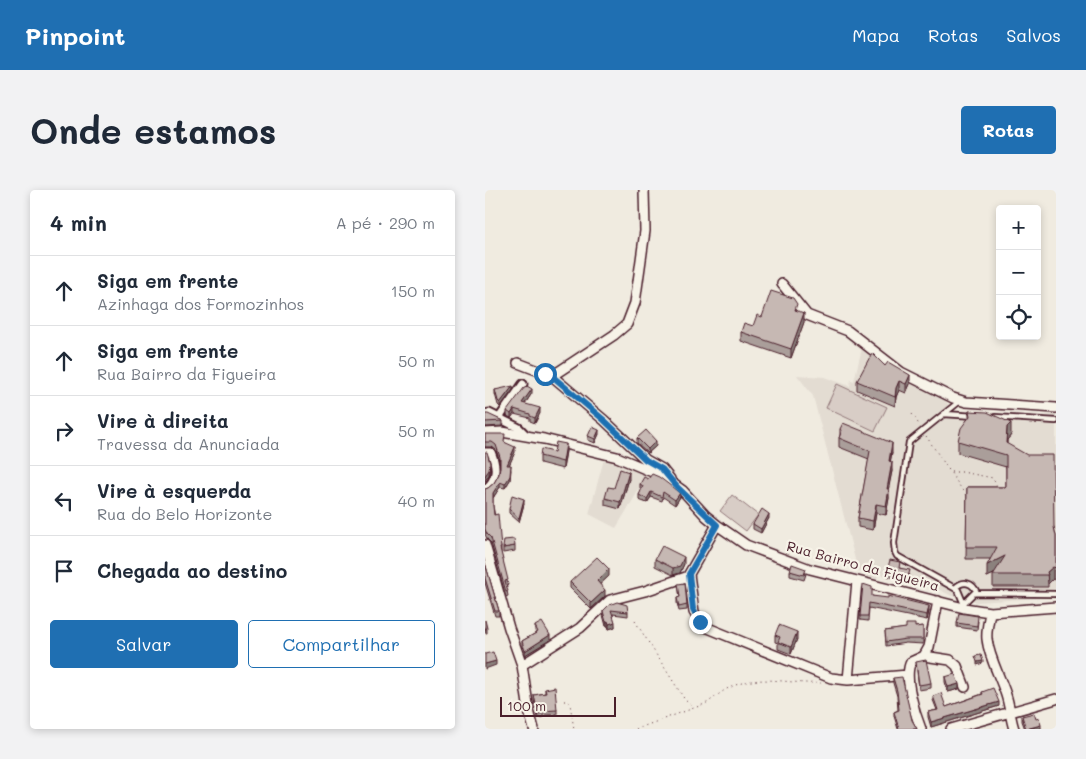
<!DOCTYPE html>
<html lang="pt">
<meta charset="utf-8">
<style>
:root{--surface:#fff;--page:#f2f2f3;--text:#1f2937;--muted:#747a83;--line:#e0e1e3;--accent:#1f6fb2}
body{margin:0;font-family:Mali,sans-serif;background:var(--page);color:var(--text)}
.controls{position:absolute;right:15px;top:15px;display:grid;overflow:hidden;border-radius:5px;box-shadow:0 2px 8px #0003}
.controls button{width:45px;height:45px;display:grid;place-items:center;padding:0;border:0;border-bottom:1px solid var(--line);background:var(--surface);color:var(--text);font:25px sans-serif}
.scale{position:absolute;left:15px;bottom:12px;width:116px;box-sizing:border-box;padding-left:5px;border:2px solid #4a1f2b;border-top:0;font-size:14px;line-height:18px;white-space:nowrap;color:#4a1f2b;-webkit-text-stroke:4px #f7f3e8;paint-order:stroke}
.stop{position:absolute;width:15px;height:15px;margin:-11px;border:4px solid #1f6fb2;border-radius:50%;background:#fff}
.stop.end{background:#1f6fb2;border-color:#fff;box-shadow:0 1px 5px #0008}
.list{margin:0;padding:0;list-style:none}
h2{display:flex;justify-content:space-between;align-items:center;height:65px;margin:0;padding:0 20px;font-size:21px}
h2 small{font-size:16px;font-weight:400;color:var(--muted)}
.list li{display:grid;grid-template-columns:32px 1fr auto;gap:15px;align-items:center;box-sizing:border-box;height:70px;padding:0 20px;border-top:1px solid var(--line)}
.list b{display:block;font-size:19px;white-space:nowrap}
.list p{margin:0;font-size:16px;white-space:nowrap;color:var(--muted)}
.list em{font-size:16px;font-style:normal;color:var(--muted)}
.actions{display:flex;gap:10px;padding:15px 20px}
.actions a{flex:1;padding:11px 0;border:1px solid var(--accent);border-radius:5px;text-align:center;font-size:18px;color:var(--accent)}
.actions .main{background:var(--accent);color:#fff}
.icon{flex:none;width:28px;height:28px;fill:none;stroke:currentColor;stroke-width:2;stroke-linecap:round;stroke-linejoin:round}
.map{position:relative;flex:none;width:571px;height:539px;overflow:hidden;border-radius:5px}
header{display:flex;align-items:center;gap:30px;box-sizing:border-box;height:70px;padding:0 25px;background:var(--accent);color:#fff}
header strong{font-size:24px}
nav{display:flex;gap:28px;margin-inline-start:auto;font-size:18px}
.intro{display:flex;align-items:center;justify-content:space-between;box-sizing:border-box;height:120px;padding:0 30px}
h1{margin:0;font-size:35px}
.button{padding:12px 22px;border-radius:5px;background:var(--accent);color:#fff;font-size:18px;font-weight:700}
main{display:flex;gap:30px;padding:0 30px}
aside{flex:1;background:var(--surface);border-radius:5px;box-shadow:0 2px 8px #0003}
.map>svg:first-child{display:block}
.built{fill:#e3dcd2}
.green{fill:#d8cdc6;stroke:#917678}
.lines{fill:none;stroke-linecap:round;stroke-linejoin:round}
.service-casing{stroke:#4a1f2b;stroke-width:8}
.pedestrian-casing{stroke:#4a1f2b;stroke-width:11}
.minor-casing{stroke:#4a1f2b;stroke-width:12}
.path{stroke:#4a1f2b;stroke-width:1;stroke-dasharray:1 4;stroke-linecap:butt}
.service{stroke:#f7f3e8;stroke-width:4.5}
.pedestrian{stroke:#f7f3e8;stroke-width:7}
.minor{stroke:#f7f3e8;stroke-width:9}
.wall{fill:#aa9e9a;stroke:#4a1f2b}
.shaded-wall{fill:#8b817d;stroke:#4a1f2b}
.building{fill:#c6b8b3;stroke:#4a1f2b}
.route{stroke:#1f6fb2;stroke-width:6}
.labels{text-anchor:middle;stroke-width:4.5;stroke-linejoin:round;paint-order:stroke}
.street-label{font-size:14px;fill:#4a1f2b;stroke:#f7f3e8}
</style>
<header>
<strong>Pinpoint</strong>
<nav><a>Mapa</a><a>Rotas</a><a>Salvos</a></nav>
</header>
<div class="intro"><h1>Onde estamos</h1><a class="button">Rotas</a></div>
<main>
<aside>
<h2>4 min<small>A pé · 290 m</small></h2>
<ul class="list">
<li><svg class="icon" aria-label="ahead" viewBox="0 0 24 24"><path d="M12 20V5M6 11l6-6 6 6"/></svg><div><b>Siga em frente</b><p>Azinhaga dos Formozinhos</p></div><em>150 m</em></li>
<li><svg class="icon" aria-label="ahead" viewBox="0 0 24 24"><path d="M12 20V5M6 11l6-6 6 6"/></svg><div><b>Siga em frente</b><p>Rua Bairro da Figueira</p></div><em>50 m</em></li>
<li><svg class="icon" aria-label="right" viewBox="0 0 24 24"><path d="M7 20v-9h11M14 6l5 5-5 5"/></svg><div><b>Vire à direita</b><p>Travessa da Anunciada</p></div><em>50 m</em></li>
<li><svg class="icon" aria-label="left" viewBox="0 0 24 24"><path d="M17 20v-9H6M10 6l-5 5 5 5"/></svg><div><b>Vire à esquerda</b><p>Rua do Belo Horizonte</p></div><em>40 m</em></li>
<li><svg class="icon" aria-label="arrive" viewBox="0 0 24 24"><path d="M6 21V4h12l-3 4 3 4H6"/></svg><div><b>Chegada ao destino</b></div></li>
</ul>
<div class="actions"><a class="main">Salvar</a><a>Compartilhar</a></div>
</aside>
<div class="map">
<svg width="571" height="539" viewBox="0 0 571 539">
<rect width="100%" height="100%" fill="#f0ebe0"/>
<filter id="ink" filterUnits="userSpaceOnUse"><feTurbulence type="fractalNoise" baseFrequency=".02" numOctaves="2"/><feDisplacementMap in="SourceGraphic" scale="10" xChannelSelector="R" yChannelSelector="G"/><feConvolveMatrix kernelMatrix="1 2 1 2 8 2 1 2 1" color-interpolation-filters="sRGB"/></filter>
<g filter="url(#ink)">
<path class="built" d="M377,158l23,22 58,28 10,13 93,5 10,-3v184l-80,5 -9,-6h-15l-12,-6 -62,-16 -1,5 -10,-2 -2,-7 -7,1 -45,-175 -16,-21 27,2 26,9 1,-6 3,1z
M119,269l44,16 -32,53 -27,-14z"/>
<path class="green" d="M352,194l50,23 -12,24 -49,-23z
M247,305l26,20 -12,16 -26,-20z"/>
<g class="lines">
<g class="service-casing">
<path id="service" d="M475,211l-51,41 -15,101 1,9 2,4 61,34 5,12
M459,224l31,2
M510,227l61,4
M470,398c8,-8 18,-6 22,5
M478,414l11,-11 82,1"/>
</g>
<g class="pedestrian-casing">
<path id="pedestrian" d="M0,224l4,-1 30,15 8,8
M14,228l24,-34
M0,262h6c6,14 7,27 -6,37"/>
</g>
<g class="minor-casing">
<path id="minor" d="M297,94l25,31 41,16 53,41 52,26 13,4 90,6
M33,173l34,13 52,44 42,40 16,9 8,10
M67,186l62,-41 13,-11 8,-21 10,-72 -1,-41
M0,243l17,-1 42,7 73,18 45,19 21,15 23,25 11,9 29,20 64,24 154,39 26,4 66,-5
M232,335l-28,49 5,38 6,10 8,6 123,50 17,2 60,-5
M0,355l24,83 13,37 7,46 5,18
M505,422c-1,8 -4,18 -3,27 2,19 13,37 19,56 4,12 4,22 8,34
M439,466l5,-9 9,-46
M37,475l58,-37 30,-28 35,-9 44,-15
M363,490l9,-99
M436,539c-6,-15 -18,-53 -10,-67l13,-6 26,4 7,6 8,21
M466,539l105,-30"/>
</g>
<path class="path" d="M427,224l8,12
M441,246l41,61
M466,282h11l31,6 5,10
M150,431l50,79 8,7
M79,511h4l2,3 4,25
M151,539l69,-25c9,-5 16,-13 26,-17 30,-14 60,-2 90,-4"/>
<use href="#service" class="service"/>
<use href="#pedestrian" class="pedestrian"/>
<use href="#minor" class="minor"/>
</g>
<path class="wall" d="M312,121l7,11 -13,36 -50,-17v-9l12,-6 9,-9z
M400,176l25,18 -4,9 -7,-3 -3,7 -1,9 -38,-16v-9z
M10,200h18l-13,17 -2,-2 -3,-11z
M47,203l-7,11 15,9 -5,10 -5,-2v-3l-16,-4 -3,4 -4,-2v-5z
M484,221l42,24 -4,5v4l47,83 2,9v45l-3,-2 -5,5v3h-55v-13l-6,3 3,-18h-24l1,-72h39v-20l-48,-14v-12l11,-24z
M0,224l18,7v5l-18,1z
M355,239l52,23 -2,10 2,9 -4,18 1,9 -3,17 -10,-2 -3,17 -15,-3v-9l11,-59 -30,-12v-9l1,-3z
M0,244l20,8 10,10 -6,13 2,5 -1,10 -5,8 -5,-1 -7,11v8l8,42v5l7,32h-2l2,11 -2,1 -15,-54 -4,-4 -2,-5v-45l3,-1 6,-5 5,-9 1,-6v-7l-4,-11 -4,-3h-7z
M114,244l-4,9 -7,-3v-4z
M152,248l19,8 -8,7 -11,-10z
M81,261l-3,18 -23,-6v-7l14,-4z
M144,289l-9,30 -15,-4v-7l9,-10z
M155,294l40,13 -5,8 -12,-8 -1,4 -11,-4 -4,6 -8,-3v-5l3,-5 -2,-1z
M39,314l-5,18 -10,-9v-4z
M284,328l-8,15 -8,-4v-5z
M30,356v5l-12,2v-5z
M170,369l29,5 -4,9 -7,2 -18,-9z
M0,373l14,48v5h-4l-10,-33z
M415,378l10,7 -2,6 -21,-5v-5z
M305,381l16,3 -2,6 -14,-4z
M124,386l-9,8 5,12 -14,13 -21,-21v-6z
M193,394l9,21v5l-8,1 -2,-8v-5h3z
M387,406l57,15 -2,9 -58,-12 -1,13 -8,-1v-4z
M124,415l19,7v4l-15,-2 2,13 -6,2 -1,-3h-2l-3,-11v-4z
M493,431l-1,9 -20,-3v-4z
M50,436l15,14 -25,15 -3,-9v-5l14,-8 -1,-2z
M438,436v18l-17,-1 -20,3 -1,-15 30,-4z
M290,445l22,4 -6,15 -13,-5v-6l-3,-1z
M431,472l15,21v5l-12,2z
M460,487l14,12 -11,3 -3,-10z
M408,488l19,42 5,9h-19l-4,-13v-4l4,-2 -1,-14 -4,-13z
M60,499l12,21v4l-14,1v2l-5,1 -4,-18v-5l11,-2z
M497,502l17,14 -68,21 -3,-10v-5l9,-2 -4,-10v-4l13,11 36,-13z
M537,526l14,3 5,10h-16l-3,-8z"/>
<path class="shaded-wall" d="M319,123v9l-13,36v-9z
M425,185v9l-4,9v-9z
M414,191v9l-3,7 -1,9 1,-18z
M28,196v4l-13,17v-4z
M47,199v4l-10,15v-5z
M55,218v5l-5,10v-5z
M29,219v5l-3,4v-4z
M526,233v12l-4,5 -1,15 1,-28z
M114,240v4l-4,9v-4z
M171,251v5l-8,7v-4z
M407,253v9l-3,18v-9z
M81,254v7l-3,18v-7z
M30,257v5l-8,18v-5z
M407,272v9l-5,26v-8z
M5,273l-1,12 -4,6v-5z
M26,275l-1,15 -5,8v-4z
M144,282v7l-9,30v-7z
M15,292v5l-7,11v-5z
M404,299v9l-3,17v-9z
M166,302v5l-4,6v-4z
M195,303v4l-5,8v-5z
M39,309v5l-5,18v-4z
M391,314v9l-3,17v-9z
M284,324v4l-8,15v-4z
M520,366v13l-18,8v-12z
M199,367v7l-4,9 -7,2v-7z
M568,377v12l-5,5 -1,-12z
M124,379v7l-12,11v-6z
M120,400v6l-14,13v-6z
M444,416v5l-2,9v-5z
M123,431v5h-2v-4z
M130,432v5l-6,2v-5z
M2,438v5h-2v-4z
M312,442v7l-6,15v-7z
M65,445v5l-25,15v-4z
M11,471v4l-11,4v-5z
M498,471v2l-6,2v-3z
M474,494v5l-11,3v-5z
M514,512v4l-68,21v-5z
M556,535v4h-14z"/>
<path class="building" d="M286,101l22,7 4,6 -2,6 9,3 -13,36 -50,-17 3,-9 9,3 4,-11 5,2z
M387,163l13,13 3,-4 22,13 -4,9 -7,-3 -3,7 -1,9 -38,-16z
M28,196l-13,17 -2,-2 -3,-11z
M42,196l5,3 -10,14 18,5 -5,10 -5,-2v-2l-16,-5 -3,5 -4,-3 17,-23h1z
M484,221l18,1 24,11 -4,4 -1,16 21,12h26l1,72 2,9v32l-3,-1 -6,5 1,3h-55l12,-19 -18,9 10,-18h-31l1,-60h39v-32l-48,-14 3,-13 9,-12z
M0,224h3l15,7 -18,1z
M358,233l49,20 -3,18 3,1 -5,27h2l-3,17 -10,-2 -3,17 -15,-3 12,-67 -31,-13 3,-8 -2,-1z
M107,237l7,3 -4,9 -7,-3z
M161,240l10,11 -8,8 -11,-11z
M0,244h20l-1,8 11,5 -8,18h4l-1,11 -5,8 -5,-2 -7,11v13l1,9 4,-1 3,34h-1l8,32 -3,1 3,10 -2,1 -15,-54 -4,-4 -2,-5v-40l3,-1 6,-5 5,-9 1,-7v-10l-4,-12 -4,-3h-7z
M71,252l10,2 -3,18 -23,-6 1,-7 13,3z
M0,262h2l3,11 -1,7 -4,6z
M135,279l9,3 -9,30 -15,-4 3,-11 6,1z
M167,284l7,3 21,16 -5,7 -12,-8 -1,5 -11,-5 -4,7 -8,-4 4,-9 -3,-2 4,-7 4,2z
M27,305l12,4 -5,19 -10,-9z
M277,319l7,5 -8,15 -8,-5z
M29,349l1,7 -12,2 1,-8z
M177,356l22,11 -4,9 -7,2 -18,-9z
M112,367l12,12 -12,12 8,9 -14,13 -21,-21z
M405,370l10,2 -1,6 11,2 -2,7 -21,-6z
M0,373l14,48h-4l-10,-33z
M307,374l14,5 -2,6 -14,-4z
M200,393l2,22 -8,2 -2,-9 3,-1 -2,-13z
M378,394l9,3v9l16,2v-2l41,10 -2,9 -58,-12 -1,13h-8z
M132,412l10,3 1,7 -17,-2 4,12 -6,2 -1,-3 -2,1 -3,-11 6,-6z
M474,423l19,3 -1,10 -20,-3z
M0,430l2,8 -2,1z
M57,432l8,13 -25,16 -3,-10 16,-9 -3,-6z
M421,434h9v3l8,-1v13h-17l-20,3 -1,-11 21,-3z
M294,435l18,7 -6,15 -13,-5 2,-5 -5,-2z
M8,462l3,9 -11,3v-10z
M496,465l2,6 -6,1 -2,-6z
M441,470l5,23 -12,2 -3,-23z
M470,484l4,10 -11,3 -3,-10z
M417,487l10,43 5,9h-18l-5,-17 5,-2 -2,-19 -4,-13z
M70,497l2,23 -15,1 1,2 -5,1 -4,-19 12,-2 -1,-4z
M508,498l6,14 -68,20 -3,-10 10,-2 -5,-14 8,-3 5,14 37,-13 -1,-2z
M549,523l2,6 3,-1 2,7 -15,4 -4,-13z"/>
</g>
<g class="lines" filter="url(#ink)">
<path class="route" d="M60,184l7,2 52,44 42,40 16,9 15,18 40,38 -28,49 4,35 7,13"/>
</g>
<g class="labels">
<g class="street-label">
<text transform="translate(378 376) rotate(15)" y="5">Rua Bairro da Figueira</text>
</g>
</g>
</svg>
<div class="controls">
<button>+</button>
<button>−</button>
<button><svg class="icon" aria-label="locate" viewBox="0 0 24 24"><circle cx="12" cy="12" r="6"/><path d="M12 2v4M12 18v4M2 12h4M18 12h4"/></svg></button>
</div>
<div class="scale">100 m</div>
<div class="stop" style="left:60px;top:184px"></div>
<div class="stop end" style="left:215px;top:432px"></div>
</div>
</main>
